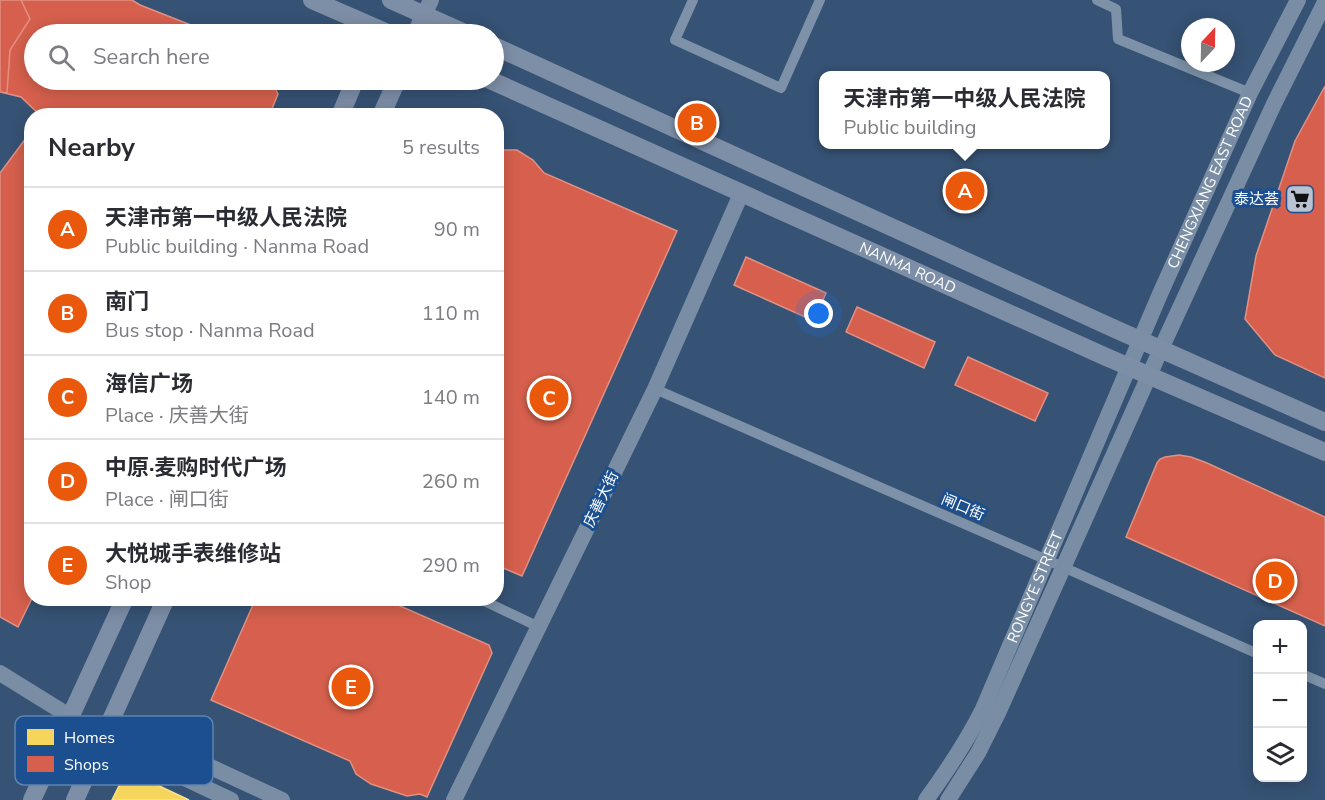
<!DOCTYPE html>
<meta charset="utf-8">
<style>
:root{--surface:#fff;--page:#f2f2f3;--text:#2b2b33;--muted:#7c7c81;--line:#e1e1e2;--accent:#ea580c}
body{margin:0;font-family:"Nunito Sans","Noto Sans SC",sans-serif;background:var(--page);color:var(--text)}
.controls{position:absolute;right:18px;bottom:18px;display:grid;overflow:hidden;border-radius:12px;box-shadow:0 3px 15px #0003}
.controls button{width:54px;height:54px;display:grid;place-items:center;padding:0;border:0;border-bottom:2px solid var(--line);background:var(--surface);color:var(--text);font:30px sans-serif}
.compass{position:absolute;left:1181px;top:18px;width:54px;height:54px;border-radius:50%;background:var(--surface);box-shadow:0 3px 15px #0003;rotate:22deg}
.you{position:absolute;left:819px;top:314px;width:21px;height:21px;margin:-15px;border:4px solid #fff;border-radius:50%;background:#1a73e8;box-shadow:0 0 0 9px #1a73e833}
.badge{display:grid;place-items:center;width:39px;height:39px;border-radius:50%;background:var(--accent);color:#fff;font-size:20px;font-weight:700}
.pin{position:absolute;translate:-50% -50%;border:3px solid #fff;box-shadow:0 2px 6px #0006}
.popup{position:absolute;left:819px;top:71px;width:291px;height:78px;box-sizing:border-box;display:grid;place-content:center;border-radius:12px;background:var(--surface);filter:drop-shadow(0 2px 4px #0005);font-size:20px;white-space:nowrap;color:var(--muted)}
.popup b{font-size:22px;color:var(--text)}
.popup::after{content:'';position:absolute;left:50%;top:100%;margin-left:-12px;border:12px solid transparent;border-top-color:var(--surface)}
.list{margin:0;padding:0;list-style:none}
h2{display:flex;justify-content:space-between;align-items:center;height:78px;margin:0;padding:0 24px;font-size:26px}
h2 small{font-size:20px;font-weight:400;color:var(--muted)}
.list li{display:grid;grid-template-columns:39px 1fr auto;gap:18px;align-items:center;box-sizing:border-box;height:84px;padding:0 24px;border-top:2px solid var(--line)}
.list b{display:block;font-size:22px;white-space:nowrap}
.list p{margin:0;font-size:20px;white-space:nowrap;color:var(--muted)}
.list em{font-size:20px;font-style:normal;color:var(--muted)}
.icon{flex:none;width:33px;height:33px;fill:none;stroke:currentColor;stroke-width:2;stroke-linecap:round;stroke-linejoin:round}
.map{position:relative;flex:none;width:1325px;height:800px;overflow:hidden}
.search{position:absolute;background:var(--surface);box-shadow:0 3px 15px #0003;left:24px;top:24px;width:480px;height:66px;display:flex;align-items:center;gap:15px;box-sizing:border-box;padding:0 21px;border-radius:33px;color:var(--muted);font-size:22px}
.panel{position:absolute;background:var(--surface);box-shadow:0 3px 15px #0003;left:24px;top:108px;width:480px;height:498px;border-radius:24px}
.map>svg:first-child{display:block}
.homes{fill:#f6d55c;stroke:#f9e28d;stroke-width:1.5}
.shops{fill:#d6604d;stroke:#e29082;stroke-width:1.5}
.lines{fill:none;stroke-linecap:round;stroke-linejoin:round}
.street{stroke:#7d92a8;stroke-width:10}
.secondary{stroke:#798da4;stroke-width:16}
.primary{stroke:#7d8ea7;stroke-width:18}
.labels{text-anchor:middle;stroke-width:6;stroke-linejoin:round;paint-order:stroke}
.street-label{font-size:15px;fill:#fff;stroke:#1b4f8f}
.poi-label{font-size:15px;fill:#fff;stroke:#1b4f8f;text-anchor:end}
.key{fill:#1b4f8f;stroke:#5f84b1;stroke-width:1.5}
.key-label{font-size:16px;fill:#fff}
</style>
<div class="map">
<svg width="1325" height="800" viewBox="0 0 1325 800">
<rect width="100%" height="100%" fill="#365274"/>
<path class="homes" d="M138,776l51,24h-77l10,-20z"/>
<path class="shops" d="M0,0h132l8,5 61,24 -1,5h-166v46h237l7,14 -9,22h-228l-20,-19 -21,-5z
M0,0h21l9,19 -20,31 -3,43 -7,-1z
M1325,86v292l-50,-23 -30,-36 11,-63 39,-115z
M32,130v468l-14,29 -18,-10v-444z
M496,150h21l16,10 11,13 133,58 -155,345 -26,-11z
M746,257l80,36 -12,28 -80,-36z
M857,307l78,35 -11,26 -78,-36z
M968,357l80,36 -13,28 -80,-36z
M1179,455l12,2 16,6 118,54v109l-199,-89 31,-74 3,-4 5,-2z
M256,598h126l107,47 3,8 -65,144 -7,-3 -13,2 -36,-12 -15,-10 -6,-13 -139,-61z"/>
<g class="lines">
<path class="street" d="M693,0l-18,40 106,48 39,-88
M1097,0l19,9 2,30 132,54
M655,389l408,178 195,87
M478,598l61,29
M1302,674l23,10"/>
<g class="secondary">
<path d="M424,15l7,-15"/>
<path d="M0,673l71,44"/>
<path d="M112,720l47,23 123,57"/>
<path d="M104,738l38,20 89,42"/>
<path d="M454,800l201,-411 86,-195"/>
<path id="s1" d="M926,800c21,-29 41,-59 57,-91l177,-415 90,-201 48,-93"/>
<path d="M948,800l30,-47 20,-40 163,-364 112,-243 52,-104"/>
</g>
<g class="primary">
<path d="M312,0l78,34"/>
<path d="M391,0l76,34"/>
<path d="M416,34l8,-19"/>
<path d="M494,46l621,283 210,93"/>
<path id="s2" d="M490,80l614,276 221,96"/>
<path d="M340,116l15,-36"/>
<path d="M381,116l16,-36"/>
<path d="M32,800l93,-202"/>
<path d="M75,800l91,-202"/>
</g>
</g>
<defs>
<g id="supermarket-square" transform="scale(1.5)"><rect x="-9" y="-9" width="18" height="18" rx="4" fill="#b9c2ce" stroke="#1b4f8f"/><path d="M-6-5.5h2.5l.6 2H6L4.5 2H-2.5L-4.4-4H-6ZM-1.5 3.2a1.3 1.3 0 1 0 .1 0ZM3 3.2a1.3 1.3 0 1 0 .1 0Z" fill="#111"/></g>
</defs>
<g fill-rule="evenodd">
<use href="#supermarket-square" x="1300" y="199"/>
</g>
<g class="labels">
<g class="street-label">
<text dy="5" stroke="none"><textPath href="#s1" startOffset="681">CHENGXIANG EAST ROAD</textPath></text>
<text dy="5" stroke="none"><textPath href="#s2" startOffset="458">NANMA ROAD</textPath></text>
<text transform="translate(601 499) rotate(-64)" y="5">庆善大街</text>
<text transform="translate(963 507) rotate(23)" y="5">闸口街</text>
<text dy="5" stroke="none"><textPath href="#s1" startOffset="240">RONGYE STREET</textPath></text>
</g>
<g class="poi-label">
<text x="1279" y="204">泰达荟</text>
</g>
</g>
<rect x="15" y="716" width="198" height="69" rx="9" class="key"/>
<rect x="27" y="729" width="27" height="16" fill="#f6d55c"/>
<rect x="27" y="756" width="27" height="16" fill="#d6604d"/>
<g class="key-label">
<text x="64" y="743">Homes</text>
<text x="64" y="770">Shops</text>
</g>
</svg>
<div class="controls">
<button>+</button>
<button>−</button>
<button><svg class="icon" aria-label="layers" viewBox="0 0 24 24"><path d="M12 4l9 5-9 5-9-5zM3 14l9 5 9-5"/></svg></button>
</div>
<svg class="compass" viewBox="-18 -18 36 36"><path d="M0-13l5 13h-10z" fill="#e53935"/><path d="M0 13l5-13h-10z" fill="#7c7c81"/></svg>
<div class="you"></div>
<div class="pin badge" style="left:965px;top:191px">A</div>
<div class="popup"><b>天津市第一中级人民法院</b>Public building</div>
<div class="pin badge" style="left:697px;top:123px">B</div>
<div class="pin badge" style="left:549px;top:398px">C</div>
<div class="pin badge" style="left:1275px;top:581px">D</div>
<div class="pin badge" style="left:351px;top:687px">E</div>
<div class="search"><svg class="icon" aria-label="search" viewBox="0 0 24 24"><circle cx="10" cy="10" r="6"/><path d="M15 15l6 6"/></svg>Search here</div>
<section class="panel">
<h2>Nearby<small>5 results</small></h2>
<ul class="list">
<li><span class="badge">A</span><div><b>天津市第一中级人民法院</b><p>Public building · Nanma Road</p></div><em>90 m</em></li>
<li><span class="badge">B</span><div><b>南门</b><p>Bus stop · Nanma Road</p></div><em>110 m</em></li>
<li><span class="badge">C</span><div><b>海信广场</b><p>Place · 庆善大街</p></div><em>140 m</em></li>
<li><span class="badge">D</span><div><b>中原·麦购时代广场</b><p>Place · 闸口街</p></div><em>260 m</em></li>
<li><span class="badge">E</span><div><b>大悦城手表维修站</b><p>Shop</p></div><em>290 m</em></li>
</ul>
</section>
</div>
